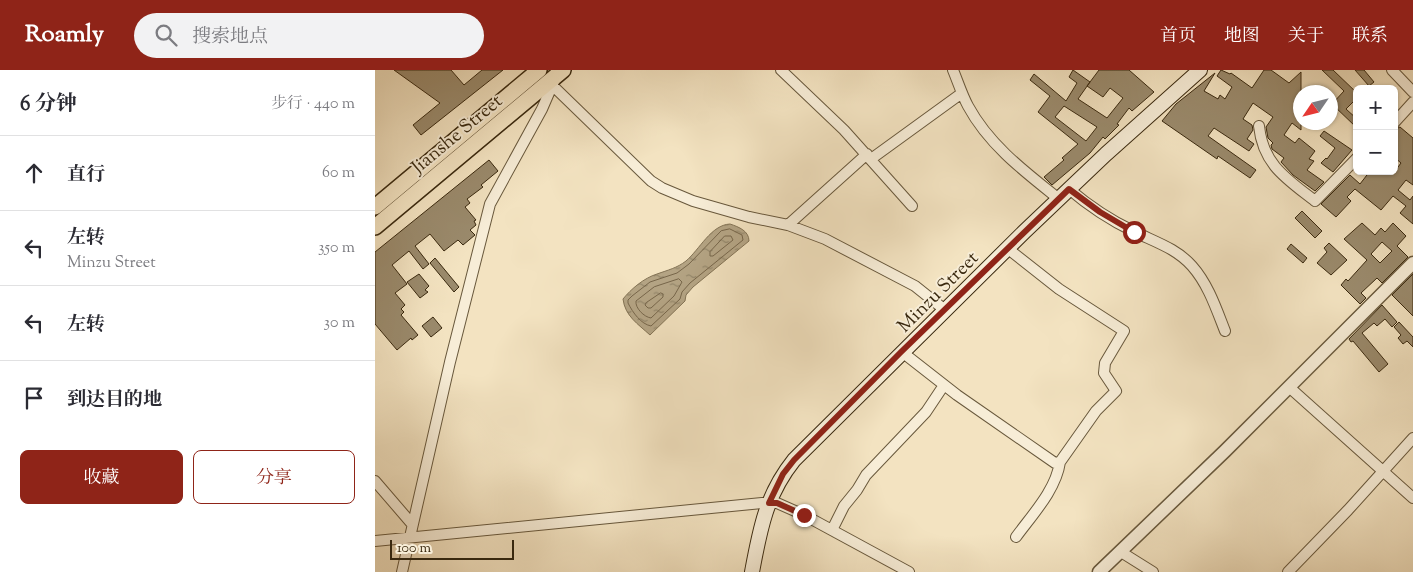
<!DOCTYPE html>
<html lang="zh">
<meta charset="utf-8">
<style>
:root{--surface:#fff;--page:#f2f2f3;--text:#2b2b33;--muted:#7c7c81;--line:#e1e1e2;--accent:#8f2418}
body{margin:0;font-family:"Sorts Mill Goudy","Noto Serif SC",serif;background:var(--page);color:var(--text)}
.controls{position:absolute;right:15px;top:15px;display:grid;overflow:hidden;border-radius:8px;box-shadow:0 1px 4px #0004}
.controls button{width:45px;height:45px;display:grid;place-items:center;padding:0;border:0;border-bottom:1px solid var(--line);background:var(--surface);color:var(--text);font:25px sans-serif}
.compass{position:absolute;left:918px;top:15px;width:45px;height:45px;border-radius:50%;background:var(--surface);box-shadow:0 1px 4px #0004;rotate:235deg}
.scale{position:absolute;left:15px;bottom:12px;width:124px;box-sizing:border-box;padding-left:5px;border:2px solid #3a290f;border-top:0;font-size:14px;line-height:18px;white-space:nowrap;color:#3a290f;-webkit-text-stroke:4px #f7edd7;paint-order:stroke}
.stop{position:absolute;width:15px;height:15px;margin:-11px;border:4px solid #8f2418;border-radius:50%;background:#fff}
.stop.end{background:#8f2418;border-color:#fff;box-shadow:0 1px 5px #0008}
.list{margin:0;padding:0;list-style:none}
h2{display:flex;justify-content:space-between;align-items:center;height:65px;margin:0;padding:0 20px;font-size:21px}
h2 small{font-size:16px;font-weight:400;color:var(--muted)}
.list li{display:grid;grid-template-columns:32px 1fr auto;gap:15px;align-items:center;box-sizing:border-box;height:75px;padding:0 20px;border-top:1px solid var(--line)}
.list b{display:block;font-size:19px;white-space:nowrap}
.list p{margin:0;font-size:16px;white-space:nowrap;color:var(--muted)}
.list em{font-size:16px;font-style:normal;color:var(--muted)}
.actions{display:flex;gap:10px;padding:15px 20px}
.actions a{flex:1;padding:11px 0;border:1px solid var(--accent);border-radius:8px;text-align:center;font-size:18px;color:var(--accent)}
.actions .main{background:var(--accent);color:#fff}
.icon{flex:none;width:28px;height:28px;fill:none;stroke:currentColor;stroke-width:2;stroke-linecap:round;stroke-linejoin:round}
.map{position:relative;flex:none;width:1038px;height:502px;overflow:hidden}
header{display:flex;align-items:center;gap:30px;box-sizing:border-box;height:70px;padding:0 25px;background:var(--accent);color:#fff}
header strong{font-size:24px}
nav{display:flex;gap:28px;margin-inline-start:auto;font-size:18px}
.search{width:350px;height:45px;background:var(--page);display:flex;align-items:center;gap:12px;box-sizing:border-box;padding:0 18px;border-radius:28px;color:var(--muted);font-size:19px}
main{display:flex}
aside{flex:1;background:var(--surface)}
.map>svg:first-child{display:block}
.water{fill:url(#water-ripples);stroke:#837355}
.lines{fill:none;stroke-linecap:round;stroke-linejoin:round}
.shore{stroke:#77664a;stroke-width:1}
.building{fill:#9a8a6c;stroke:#3a290f;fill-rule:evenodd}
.minor-casing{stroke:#68583c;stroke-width:12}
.tertiary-casing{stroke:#68583c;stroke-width:15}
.secondary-casing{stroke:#3a290f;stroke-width:16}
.primary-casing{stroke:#3a290f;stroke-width:18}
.minor{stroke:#f7edd7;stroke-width:10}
.tertiary{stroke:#f7edd7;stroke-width:12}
.secondary{stroke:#f7edd7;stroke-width:14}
.primary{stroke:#f3e3c1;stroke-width:15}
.route{stroke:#8f2418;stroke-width:6}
.labels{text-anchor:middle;stroke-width:4;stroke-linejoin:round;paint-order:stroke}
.street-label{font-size:19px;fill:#3a290f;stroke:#f7edd7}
</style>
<header>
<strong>Roamly</strong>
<div class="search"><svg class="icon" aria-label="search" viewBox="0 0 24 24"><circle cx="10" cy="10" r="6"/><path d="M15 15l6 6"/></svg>搜索地点</div>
<nav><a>首页</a><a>地图</a><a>关于</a><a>联系</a></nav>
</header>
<main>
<aside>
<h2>6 分钟<small>步行 · 440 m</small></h2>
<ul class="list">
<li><svg class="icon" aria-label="ahead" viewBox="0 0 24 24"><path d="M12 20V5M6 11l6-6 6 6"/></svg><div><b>直行</b></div><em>60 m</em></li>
<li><svg class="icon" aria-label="left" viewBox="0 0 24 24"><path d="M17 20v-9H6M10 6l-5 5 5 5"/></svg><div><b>左转</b><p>Minzu Street</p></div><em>350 m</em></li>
<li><svg class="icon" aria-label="left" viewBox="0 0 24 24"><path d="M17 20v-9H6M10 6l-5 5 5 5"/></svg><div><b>左转</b></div><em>30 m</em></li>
<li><svg class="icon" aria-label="arrive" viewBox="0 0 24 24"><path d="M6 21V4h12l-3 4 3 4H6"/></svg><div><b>到达目的地</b></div></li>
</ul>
<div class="actions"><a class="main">收藏</a><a>分享</a></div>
</aside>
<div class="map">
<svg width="1038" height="502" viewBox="0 0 1038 502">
<defs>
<pattern id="water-ripples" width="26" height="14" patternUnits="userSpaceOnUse" patternTransform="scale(1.25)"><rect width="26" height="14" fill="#b4a484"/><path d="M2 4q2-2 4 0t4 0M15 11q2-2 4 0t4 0" fill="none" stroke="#93866a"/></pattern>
</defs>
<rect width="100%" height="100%" fill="#f3e3c1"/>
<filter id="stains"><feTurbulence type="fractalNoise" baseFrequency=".004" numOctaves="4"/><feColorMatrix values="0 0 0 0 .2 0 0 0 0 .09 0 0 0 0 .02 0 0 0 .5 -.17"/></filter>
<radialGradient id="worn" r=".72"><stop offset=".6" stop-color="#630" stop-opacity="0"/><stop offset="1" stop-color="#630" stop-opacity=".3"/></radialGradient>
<path class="water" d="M355,154c9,3 19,7 19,17l-56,46 -7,8 -1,6 -35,34c-12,-11 -25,-19 -27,-36 8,-10 21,-21 34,-25 11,-4 20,-6 29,-13 14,-12 25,-36 44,-37z"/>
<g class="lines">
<path class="shore" d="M355,159l12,6 1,5 -53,43 -8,9 -2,7 -29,27c-10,-2 -18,-13 -23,-23v-3l4,-4 18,-14 27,-9 12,-9 32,-33z
M350,166h6l2,4 -20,16h-3v-4z
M304,209l3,3 -8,14 -23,22c-7,-1 -16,-10 -15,-17l18,-14z
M286,223l2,1v3l-12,11h-3l-3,-3 1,-2z"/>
</g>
<path class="building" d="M19,0h57l13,15 18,-15h21l-82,65 -8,-10 27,-22z
M698,0l17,12 -12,17 29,19 16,-20 -13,-10 -7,9 -16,-11 12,-16h30l25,22 -22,19 -3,-3 -12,16 2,1 -14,14 -2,-2 -13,16 -38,32 -8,-8 20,-17 -2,-2 16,-14 -40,-32 12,-16 -20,-16 4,-6 32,27 11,-18 -8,-6zM689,36l33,21 -11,14 -31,-24z
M846,0l9,4 1,-1 21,15 12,-18h7l18,13 12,-11v58l-9,-7 -8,12 11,8 4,-5 16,13 -6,8 5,2 -7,9 17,12 -9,9 -22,-16 -12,-13 3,-4 -12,-9 -1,-4 2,-2 -5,-5 -2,-11 7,-10 -20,-14 -10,16 9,6 1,5 -6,9 7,5 -5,7 -35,-23 -6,8 48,34 -6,8 -32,-22 -1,3 -55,-38 14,-17 39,-31 -11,18 14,8 2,-4 5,4 7,-12 -15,-11z
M947,0h11l24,23v5l-11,11 11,10v9l-25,-24 12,-13z
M980,0h9l10,12 -5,4z
M1025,57l13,11v47l-7,-5 -8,10 12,10 3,-4v28l-13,-11 6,-7 -13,-10 -12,14 -26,-21 -8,8 4,4 -15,16 -15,-13 29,-29 10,9 10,-13h25l6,-8 -7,-6v-27z
M949,61l28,19 -19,22 -12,-9 5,-5 1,1 8,-11 -15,-12z
M114,90l9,11 -17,14 2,2 -16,12 3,4 -5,4 11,13 -2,1 2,4 -6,5 5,5 -12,10 -5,-5 -14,11 -14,-17 -15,12 14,18 -6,5 -14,-18 -17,14 15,19 -12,9 10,12 -4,4 3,3 -3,3 17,20 -6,5 -1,-2 -14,12 -22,-26v-72z
M927,141l20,20 -7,7 -20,-20z
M987,153l13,12 6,-7 4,4 8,-9 13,13 -9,10 11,11 -26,26 -5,-5 -16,15 5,5 -6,6 -19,-19 5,-6 2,2 19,-21 -23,-21zM1007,172l10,9 -12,12 -9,-9z
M954,173l18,17 -16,15 -14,-12 10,-11 -3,-4z
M916,174l16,14 -4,5 -16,-14z
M60,188l24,29 -5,5 -24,-29z
M44,204l10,12 -4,4 3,2 -8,6 -13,-16z
M1038,204v42l-21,-21z
M1007,235l15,17 -5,5 -7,-8 -8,7 -3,-3 -12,10 26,31 -9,8 -26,-31 -2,1 -2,-3z
M58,247l9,11 -11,9 -9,-11z
M1024,252l14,15v10l-6,-6 -4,3 -5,-6 3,-3 -7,-8z"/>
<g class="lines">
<g class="minor-casing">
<path id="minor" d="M406,0l63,60 68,76
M578,0c5,12 9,25 15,36 21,39 57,66 91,93
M1017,0l21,22
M177,15l99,96 11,7 31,13 56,16 39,8 37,14 90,47 30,24
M1019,53l19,-21
M884,56c4,39 28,53 56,75l42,-43
M496,89l91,-66
M694,119c20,17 41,31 64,42 22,11 43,17 59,35 16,18 24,42 33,65
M413,155l79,-71
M527,282l55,43 98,68 5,-1 36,-51 20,-20 -12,-18 1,-10 19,-32 -65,-42 -52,-41
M914,317l124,111
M0,411l37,43
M457,460l12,-24 13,-16 9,-15 60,-63 18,-27
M641,467c16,-22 40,-47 44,-75
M0,471l387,-38h15l27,12 105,57
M746,482l32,20
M27,502l48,-210 40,-158 52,-95 13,-30
M913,502l60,-62 65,-72"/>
</g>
<g class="tertiary-casing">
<path id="tertiary" d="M724,502l126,-121 188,-188"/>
</g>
<g class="secondary-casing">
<path id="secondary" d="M377,502c8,-43 14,-77 42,-112l230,-228 82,-78 94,-84"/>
</g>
<g class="primary-casing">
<path id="primary" d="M0,137l164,-137
M0,157l188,-157"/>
</g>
<use href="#minor" class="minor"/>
<use href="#tertiary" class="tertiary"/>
<use href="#secondary" class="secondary"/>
<use href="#primary" class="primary"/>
</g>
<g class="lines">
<path class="route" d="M429,445l-27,-12h-8l14,-29 11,-14 107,-108 168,-163 31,23 34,20"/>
</g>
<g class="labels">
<g class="street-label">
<text transform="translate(81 63) rotate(-40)" y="7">Jianshe Street</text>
<text transform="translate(562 221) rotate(-45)" y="7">Minzu Street</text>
</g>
</g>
<rect width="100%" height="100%" filter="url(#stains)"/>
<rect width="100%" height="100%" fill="url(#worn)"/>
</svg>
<div class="controls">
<button>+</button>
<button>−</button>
</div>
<svg class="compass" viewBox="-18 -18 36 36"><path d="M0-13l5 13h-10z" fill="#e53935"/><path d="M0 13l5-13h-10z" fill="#7c7c81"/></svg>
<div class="scale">100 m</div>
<div class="stop" style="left:759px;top:162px"></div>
<div class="stop end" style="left:429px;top:445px"></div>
</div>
</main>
